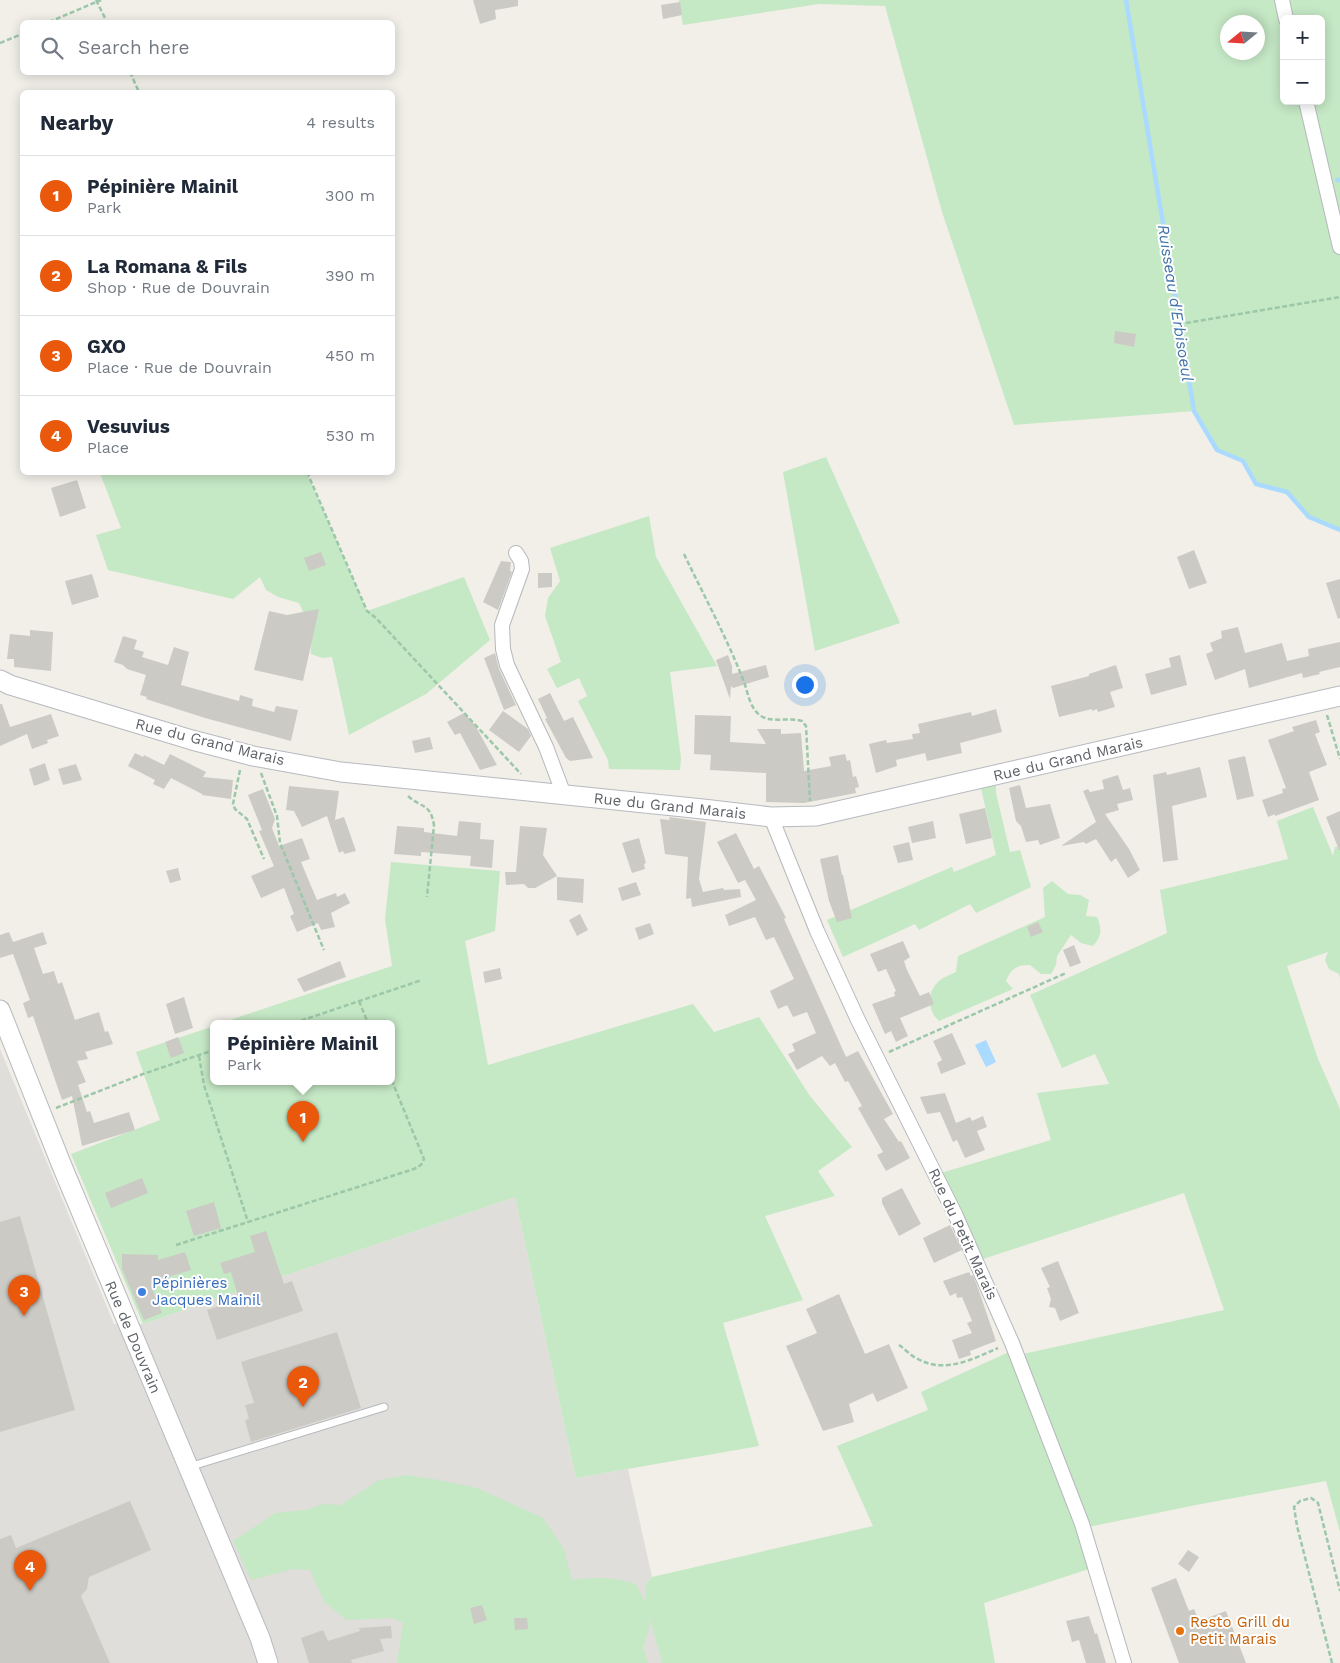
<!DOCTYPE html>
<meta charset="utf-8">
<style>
:root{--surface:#fff;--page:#f2f2f3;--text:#1f2937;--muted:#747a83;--line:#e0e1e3;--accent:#ea580c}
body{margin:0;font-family:"Work Sans",sans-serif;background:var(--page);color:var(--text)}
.controls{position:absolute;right:15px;top:15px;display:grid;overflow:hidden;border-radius:8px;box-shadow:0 2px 12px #0003}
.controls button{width:45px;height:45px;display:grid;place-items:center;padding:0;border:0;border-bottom:1px solid var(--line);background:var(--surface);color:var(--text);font:25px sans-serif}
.compass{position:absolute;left:1220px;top:15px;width:45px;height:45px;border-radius:50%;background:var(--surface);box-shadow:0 2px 12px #0003;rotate:252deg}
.you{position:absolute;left:804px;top:684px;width:18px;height:18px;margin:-12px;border:4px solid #fff;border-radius:50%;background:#1a73e8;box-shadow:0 0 0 8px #1a73e833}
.badge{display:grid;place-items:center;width:32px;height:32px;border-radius:50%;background:var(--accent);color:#fff;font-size:16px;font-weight:700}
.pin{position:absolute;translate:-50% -41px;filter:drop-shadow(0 1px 2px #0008)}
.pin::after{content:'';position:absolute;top:26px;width:18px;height:15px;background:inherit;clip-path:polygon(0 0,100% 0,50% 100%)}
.popup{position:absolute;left:210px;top:1020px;width:185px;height:65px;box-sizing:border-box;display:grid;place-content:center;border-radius:8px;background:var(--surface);filter:drop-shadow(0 1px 4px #0005);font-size:16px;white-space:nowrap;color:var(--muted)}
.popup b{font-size:19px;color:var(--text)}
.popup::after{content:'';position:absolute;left:50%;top:100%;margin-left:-10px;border:10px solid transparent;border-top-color:var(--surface)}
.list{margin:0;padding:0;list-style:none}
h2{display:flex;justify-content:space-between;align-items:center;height:65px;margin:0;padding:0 20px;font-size:21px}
h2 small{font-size:16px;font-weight:400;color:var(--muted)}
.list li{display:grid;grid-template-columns:32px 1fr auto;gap:15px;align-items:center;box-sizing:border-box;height:80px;padding:0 20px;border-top:1px solid var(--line)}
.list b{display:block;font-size:19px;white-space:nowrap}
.list p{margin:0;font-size:16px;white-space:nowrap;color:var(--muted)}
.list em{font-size:16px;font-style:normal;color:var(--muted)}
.icon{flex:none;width:28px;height:28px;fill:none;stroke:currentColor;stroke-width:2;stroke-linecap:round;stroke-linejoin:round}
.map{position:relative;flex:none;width:1340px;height:1663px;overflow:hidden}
.search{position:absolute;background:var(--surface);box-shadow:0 2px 12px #0003;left:20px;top:20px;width:375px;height:55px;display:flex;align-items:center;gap:12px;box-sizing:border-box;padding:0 18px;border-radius:8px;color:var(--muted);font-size:19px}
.panel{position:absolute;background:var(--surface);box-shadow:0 2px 12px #0003;left:20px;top:90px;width:375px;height:385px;border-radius:8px}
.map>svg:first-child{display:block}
.industrial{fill:#e0deda}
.green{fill:#c5e8c5;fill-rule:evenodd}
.water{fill:#aadaff}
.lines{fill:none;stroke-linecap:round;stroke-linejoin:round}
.stream{stroke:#aadaff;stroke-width:4.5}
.building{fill:#cccac5}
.lane-casing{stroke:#b5b8bc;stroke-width:9}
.street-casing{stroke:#b5b8bc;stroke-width:16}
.secondary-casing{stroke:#b6babf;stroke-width:21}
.path{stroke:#9cc7a9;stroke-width:2.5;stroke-dasharray:5 2.5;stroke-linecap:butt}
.lane{stroke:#fff;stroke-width:7}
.street{stroke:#fff;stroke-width:14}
.secondary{stroke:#fff;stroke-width:19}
.shop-dot{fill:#3f7fe0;stroke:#fff;stroke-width:2}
.food-dot{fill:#e8710a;stroke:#fff;stroke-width:2}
.labels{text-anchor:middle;stroke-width:4;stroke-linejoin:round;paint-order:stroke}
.street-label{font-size:15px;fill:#5f6368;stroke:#fff}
.shop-label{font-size:15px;fill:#366cbe;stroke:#fff;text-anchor:start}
.food-label{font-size:15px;fill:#c56008;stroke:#fff;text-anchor:start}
.water-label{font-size:16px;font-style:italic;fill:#4174aa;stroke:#fff}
</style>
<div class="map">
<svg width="1340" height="1663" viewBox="0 0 1340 1663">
<rect width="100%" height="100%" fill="#f1efe8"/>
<path class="industrial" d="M0,1049l114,275h29l372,-127 61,281 52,-9 24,108 -7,8 2,20 15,58h-662z"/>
<path class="green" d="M679,0h661v530l-31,-13 -22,-25 -31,-8 -13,-23 -26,-11 -23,-39 -180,14 -72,-213 -57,-206 -66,-2 -136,21zM1284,19h37v82h-37zM1228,22h30v30h-30z
M826,457l74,166 -85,28 -32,-179z
M100,473h207l60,138 97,-34 26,63 -64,54 -77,41 -17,-78 -10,1 -11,-4 -1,-27 -11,-24 -21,-6 -12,-7 -6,-13 -27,22 -125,-29 -12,-35 25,-7z
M649,516l7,41 61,109 -47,6 11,86 -1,12 -71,-1 -1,-9 -30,-59 9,-5 -8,-18 -22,10 -10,-19 14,-7 -16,-46 3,-18 12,-17 -10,-33z
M996,775v18l14,59 10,-2 11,37 -55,26 -6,-9 -51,26 -4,-6 -72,33 -16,-37 125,-53 2,5 42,-17 -17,-76z
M1313,807l20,49 2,-9 5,-1v132l-1,-4 -10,-5 -4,-9 3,-8 -41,14 31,93 22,50v423l-14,-51 -125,23 -113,23 -65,-173 201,-44 -40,-117 -201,66 -42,-86 110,-33 -14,-47 72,-9 -14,-30 -33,14 -32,-73 137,-62 -7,-43 128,-31 -11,-38z
M391,862l109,9 -5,60 -30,10 23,124 205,-61 21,28 45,-15 51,79 42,51 -34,24 17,25 -70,20 38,84 -80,23 36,123 -183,32 -61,-281 -372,127 -72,-170 89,-34 -24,-68 78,-26v55h178v-58h-171l171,-57 -7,-47z
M1052,881l16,13 12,1 9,5 -3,16 11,1c5,12 5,19 -4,29l-12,-3 -10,-8 -14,21 -1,9 -5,9h-10l-11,-9c-13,0 -19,3 -24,16l7,8 -74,32c-11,-10 -13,-27 -1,-39 5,-5 12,-7 18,-10l2,-16 87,-39 -2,-29z
M1009,1352l32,80 51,136 -108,35 11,60h-333l-14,-51 2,14 -7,21 5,16h-251l6,-40 -11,-5 -45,2 -23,-18 -14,-32 -17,-1 -42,11 -18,-39 42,-28 31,-3 17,-6 18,1 38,-25 27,-5 33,5 38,8 66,30 21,31 8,31c22,-3 42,-3 64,4l10,20 -1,-19 7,-8 221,-51 -36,-80 91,-36 -7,-18z"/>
<path class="water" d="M986,1040l10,22 -10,5 -11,-22z"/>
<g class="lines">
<path class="stream" d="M1126,0l68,411 23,39 26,11 13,23 31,8 22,25 31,13
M1337,180h3"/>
</g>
<path class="building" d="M473,0h45v6l-23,4 1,9 -16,5z
M680,2l2,13 -19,4 -2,-14z
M1115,331l21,3 -2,13 -20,-4z
M77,480l9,28 -26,9 -9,-29z
M1194,550l13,33 -18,6 -12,-32z
M321,552l5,13 -17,6 -5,-13z
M501,561l10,1 -1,9 2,1 -14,38 -15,-8z
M538,573h14v14l-14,1z
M92,574l7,23 -27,8 -7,-24z
M1340,579v39l-2,1 -12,-36z
M319,609l-16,72 -49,-11 15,-59 18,4z
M1238,627l7,26 37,-10 5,18 22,-5 -1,-7 32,-7v25l-21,5 1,2 -17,4 -1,-5 -53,15 -4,-19 -30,11 -9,-26 7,-3 -3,-8 12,-5 -1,-7z
M30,630l23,2 -2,39 -37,-4v-8h-7l3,-25 20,2z
M123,636l14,4 -3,9 10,3 -2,5 26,8 6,-18 15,5 -8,33 58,16 1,-6 13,4 -1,7 22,6 2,-6 22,4 -7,31 -86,-23 -59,-19 1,-2 -7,-2 6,-20 -19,-6 -4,-4 -9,-3z
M495,653l4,16 17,36 -12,5 -20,-52z
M728,655l4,11v8l34,-9 3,12 -36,11 -2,-2 -1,13 -14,-39z
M1180,655l7,30 -36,10 -6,-21 26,-7 -2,-9z
M1116,665l7,23 -13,4 5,15 -17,5 -1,-3 -5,2v-2l-33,8 -8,-31 38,-10v-2z
M550,693l14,28 9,-4 20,41 -23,3 -4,-3 -21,-39 2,-1 -9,-19z
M0,704h2l8,23 41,-13 8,22 -12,4 1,3 -16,6 -5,-15 -27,12z
M996,709l6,23 -42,11 2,10 -35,8 -2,-8 -29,7 1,6 -21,7 -7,-29 17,-4 1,3 26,-4 -1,-5 8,-1 -2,-9 53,-12 1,4z
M503,711l25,18 3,7 -12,16 -30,-22z
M464,713l11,12 22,40 -17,5 -20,-37 -5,2 -8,-13z
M695,715l36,1 -1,26 36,2 -9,-15h24v5l20,-1 3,38 27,-5 -2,-9 16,-3 2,7 3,-1 3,17 3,-1 3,11 -4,1 1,5 -52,10 -38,-1v-29l-56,-3 1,-15 -17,-1z
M1316,720l4,12 -5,2 12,31 -18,7 10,28 -44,16v-2l-7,3 -6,-17 21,-7 -1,-4 4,-1 -18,-48 26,-9 -2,-4z
M430,737l3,12 -18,4 -3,-12z
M135,753l8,4 1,-2 20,10 6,-11 36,18 -3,5 30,3 -2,19 -29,-4v-1l-31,-16 -7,11 -11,-5 2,-4 -27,-14z
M1245,756l9,40 -17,4 -9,-40z
M45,763l5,17 -16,6 -5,-17z
M76,764l6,16 -19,5 -5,-16z
M1200,767l7,30 -35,9 6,54 -15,2 -10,-87 13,-3 1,3z
M1118,775l5,15 7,-2 3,12 -16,4 2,6 -14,4 24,35 11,21 -12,8 -12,-20 -5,4 -15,-23 -10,5 -2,-2 -23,4 35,-24 -13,-31 5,-2 2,3 14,-3 -2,-9z
M1020,785l6,23 24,-4 10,34 -20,7 -2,-5 -12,2 -5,-16 -5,-5 -7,-33z
M289,786l50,5 -4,29 9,-3 12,34 -12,3 -1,-3 -4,2 -12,-37 -25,11 -8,-16 -8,-1z
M263,789l12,30 -3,9 7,18 23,-8 8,21 -9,3 16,38 19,-7 1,4 8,-4 5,10 -19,10 4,14 -14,3 -3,-7 -21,9 -7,-16 4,-2 -10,-26 -23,10 -10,-22 23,-10 -15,-35 3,-1 -14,-35z
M985,808l7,30 -26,6 -7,-30z
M1340,811v39h-1l-13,-33z
M669,817l37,5 -7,57 4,13 20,-4 1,2 16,-1 1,8 -49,10 -1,-9 -5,1 2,-42 -23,-3 -5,-35 10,1z
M459,821l22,2 -1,16 14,1 -2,28 -22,-2 1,-10 -50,-4v4l-27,-2 3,-28 27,2v4l33,4z
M933,821l3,17 -24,5 -4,-16z
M520,826l27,2 -4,27 14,21 -22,12h-7l-4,-4 -18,1 -1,-13h11z
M736,833l18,36 5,-3 24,46 3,6 -2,1 62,138 12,-6 35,63 -9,5 15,23 2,-1 9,17 -24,13 -9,-16 6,-3 -25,-44 4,-2 -14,-25 -3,1 -10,-19 -5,3 -8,-10 -25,14 -9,-16 7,-3 -3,-7 24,-11 -9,-21 -14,5 -6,-12 -9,4 -8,-18 24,-12 -20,-42 -8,3 -11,-23 -26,9 -4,-11 31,-15 -11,-20 -7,3 -21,-41z
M639,838l7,25 -2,1 1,5 -13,4 -10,-30z
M909,842l4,18 -15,3 -5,-17z
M838,855l4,20h1l9,43 -15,4 -8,-21 -9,-42z
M178,868l3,12 -11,3 -4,-12z
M557,877l27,2 -1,24 -26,-3z
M636,882l5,13 -19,6 -4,-13z
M580,914l8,16 -11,6 -8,-16z
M1038,922l5,10 -12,5 -4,-10z
M650,923l4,11 -15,6 -4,-12z
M9,932l4,10 30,-10 4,12 -13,4 9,26 11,-3 4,13 4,-2 13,38 24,-8 6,20 3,-1 5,13 -28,8 3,7 -11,2 9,21 -8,3 9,27 3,-1 4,12 35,-11 6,18 -53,16 -10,-50 -10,4 -29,-84 -5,2 -5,-15 7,-3 -17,-46 -13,4v-23z
M903,941l7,16 -6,4 3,9 13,26 9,-4 5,12 -34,14 8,18 -12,6 -5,-11 -6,3 -13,-30 23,-8 -1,-4 2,-1 -10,-22 -8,3 -8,-18z
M1074,945l7,18 -11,4 -7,-17z
M340,961l6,16 -42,15 -7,-13z
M500,968l2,11 -17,4 -2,-11z
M184,997l9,31 -18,6 -9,-30z
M952,1033l14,31 -25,10 -4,-11 5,-3 -9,-19z
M178,1037l6,16 -13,5 -6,-16z
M945,1093l11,30 14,-6 2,4 11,-5 4,11 -10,4 8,19 -20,8 -8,-18 -4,2 -13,-30 -13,2 -7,-17z
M142,1178l6,15 -37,15 -6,-15z
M902,1188l19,36 -22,12 -17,-33v-5z
M214,1202l7,26 -27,8 -8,-25z
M20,1216l55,194 -75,22v-210z
M950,1225l12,25 -28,13 -11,-25z
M266,1231l18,53 8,-3 11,30 -86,29 -10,-30 32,-11 -8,-27 -7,2 -4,-11 35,-11 -5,-16z
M185,1252l6,18 -23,7 1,2 -18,6 11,28 -18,7 -22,-51v-15l36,1v5z
M1058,1261l21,52 -19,8 -5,-13 -6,-1 2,-8 -4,-11 3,-1 -9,-19z
M969,1272l2,4 2,-1 5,13 18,53 -26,10 1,4 -12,4 -7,-19 20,-7 -5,-10 5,-2 -10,-24 -5,1 -1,-5 -6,3 -7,-15z
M839,1294l26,60 24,-10 19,44 -31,14 -4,-9 -24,11 5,18 -31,9 -37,-85 31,-13 -11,-24z
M337,1332l24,76 -110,34 -6,-22 4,-1 -4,-14 9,-2 -13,-41z
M130,1501l21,49 -62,27 -2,12 -6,7 29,67h-110v-124l11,-4 5,13z
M1188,1550l11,7 -10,15 -11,-8z
M1176,1578l13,33 5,-2 5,12 27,-10 20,52h-67l-28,-75z
M482,1605l5,15 -13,4 -4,-16z
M1089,1616l6,18 2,-1 9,30h-20l-7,-23 -7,2 -6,-21z
M514,1618h13l1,11 -13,1z
M391,1626l1,12 -12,1 4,12 -33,9 1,3h-43l-8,-25 22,-8 5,11 32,-10 -1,-3z"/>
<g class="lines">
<g class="lane-casing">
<path id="lane" d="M189,1467l195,-60"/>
</g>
<g class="street-casing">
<path id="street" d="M1282,0l4,19
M1306,101l34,146
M516,553l5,8 1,8 -20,56 1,24 4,16 39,82 18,48
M771,817l46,114 41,89 97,194 57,129 70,181 42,139"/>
</g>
<g class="secondary-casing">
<path id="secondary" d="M0,680l10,5 182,55 61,16 88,16 362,37 68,8 45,-1 524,-120
M0,1010l62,156 198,472 8,25"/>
</g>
<path class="path" d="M96,0l11,22
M49,22l52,-22
M0,43l22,-9
M130,72l9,20
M1186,323l154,-26
M307,472l60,139 9,7 145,156
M684,554c20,42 43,84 60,128 4,11 6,27 17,34 11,7 29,1 41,5l4,5 4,75
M1327,715l13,44
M240,770l-7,34 2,5 12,10 17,40
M261,773l16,43 3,27 44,107
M408,796c15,13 22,7 26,29l-7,72
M359,1001l9,22
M294,1023l128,-43
M889,1052l177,-79
M199,1056l5,29 44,137
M56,1108l87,-34 71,-24
M176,1245l238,-76 7,-4 3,-6 -32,-78
M899,1345c6,4 12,11 19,14 27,15 55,0 80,-11
M1332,1663l-35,-137 -3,-19 6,-6 11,-3 7,5 22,88"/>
<use href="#lane" class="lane"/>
<use href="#street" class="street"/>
<use href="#secondary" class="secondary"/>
</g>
<circle class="shop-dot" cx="142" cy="1292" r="5"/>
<circle class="food-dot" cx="1180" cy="1631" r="5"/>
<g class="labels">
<g class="street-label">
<text transform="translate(210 742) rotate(14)" y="5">Rue du Grand Marais</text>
<text transform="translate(1068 759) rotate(-13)" y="5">Rue du Grand Marais</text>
<text transform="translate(670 806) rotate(6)" y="5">Rue du Grand Marais</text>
<text transform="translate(963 1234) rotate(65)" y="5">Rue du Petit Marais</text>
<text transform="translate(133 1337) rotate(67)" y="5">Rue de Douvrain</text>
</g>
<g class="shop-label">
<text x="152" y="1288">Pépinières<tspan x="152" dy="17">Jacques Mainil</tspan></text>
</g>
<g class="food-label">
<text x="1190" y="1627">Resto Grill du<tspan x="1190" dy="17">Petit Marais</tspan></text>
</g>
<g class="water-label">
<text transform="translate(1176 303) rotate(81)" y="6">Ruisseau d'Erbisoeul</text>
</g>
</g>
</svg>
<div class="controls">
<button>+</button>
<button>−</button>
</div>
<svg class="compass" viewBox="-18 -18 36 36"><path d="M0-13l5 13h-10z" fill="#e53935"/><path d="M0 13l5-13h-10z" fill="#747a83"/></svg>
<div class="you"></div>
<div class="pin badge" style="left:303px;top:1142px">1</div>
<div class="popup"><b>Pépinière Mainil</b>Park</div>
<div class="pin badge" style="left:303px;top:1407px">2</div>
<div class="pin badge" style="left:24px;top:1316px">3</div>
<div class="pin badge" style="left:30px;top:1591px">4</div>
<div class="search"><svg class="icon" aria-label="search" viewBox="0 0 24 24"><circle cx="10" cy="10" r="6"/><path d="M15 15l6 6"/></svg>Search here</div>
<section class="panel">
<h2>Nearby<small>4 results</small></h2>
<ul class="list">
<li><span class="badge">1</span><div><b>Pépinière Mainil</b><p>Park</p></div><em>300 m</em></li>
<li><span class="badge">2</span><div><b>La Romana &amp; Fils</b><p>Shop · Rue de Douvrain</p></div><em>390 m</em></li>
<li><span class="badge">3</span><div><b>GXO</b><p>Place · Rue de Douvrain</p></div><em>450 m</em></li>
<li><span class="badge">4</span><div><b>Vesuvius</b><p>Place</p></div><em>530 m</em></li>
</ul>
</section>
</div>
